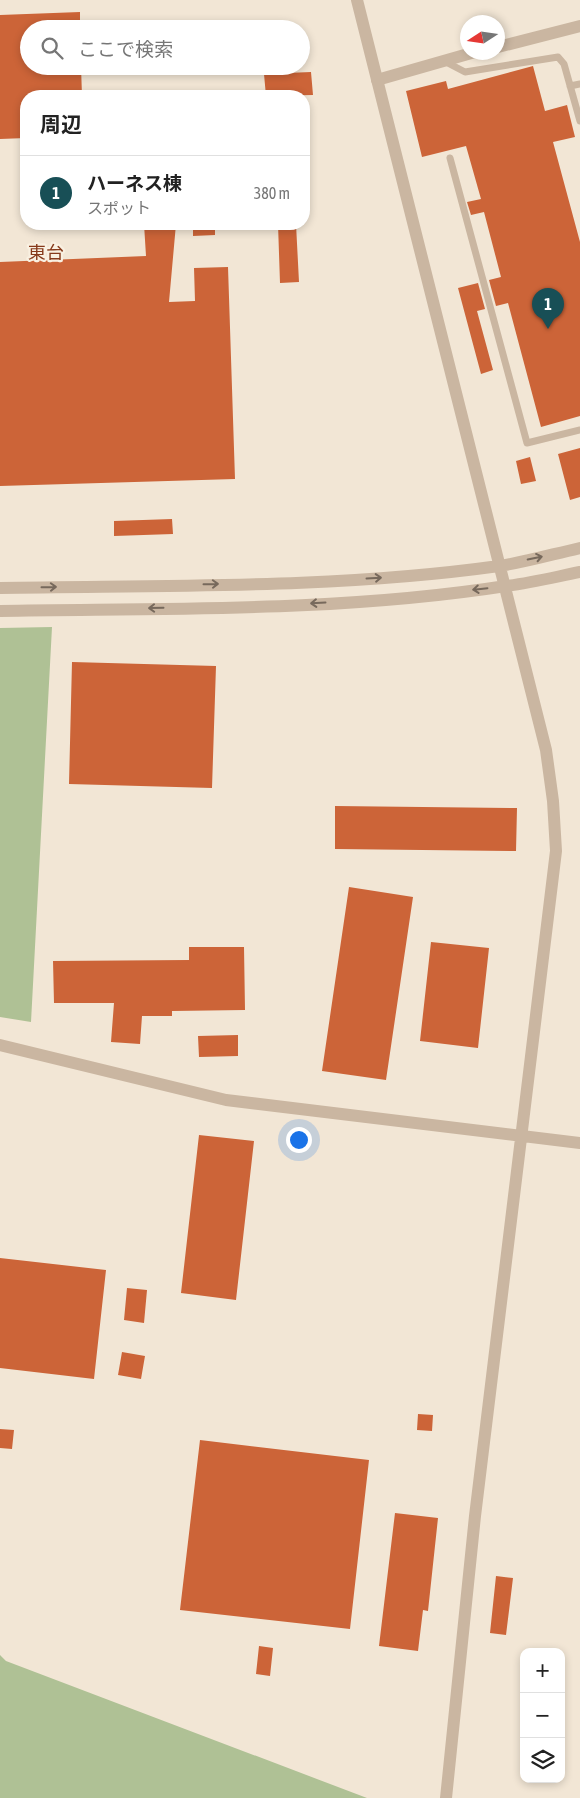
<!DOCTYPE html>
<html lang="ja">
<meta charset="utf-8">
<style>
:root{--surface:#fff;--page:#f6f6f6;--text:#222;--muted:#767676;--line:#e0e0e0;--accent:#184f56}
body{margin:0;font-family:"Asap Condensed","Noto Sans JP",sans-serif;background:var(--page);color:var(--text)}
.controls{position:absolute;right:15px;bottom:15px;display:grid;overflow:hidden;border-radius:10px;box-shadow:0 2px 8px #0003}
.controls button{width:45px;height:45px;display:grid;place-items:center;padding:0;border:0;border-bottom:1px solid var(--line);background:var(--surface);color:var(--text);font:25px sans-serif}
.compass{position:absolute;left:460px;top:15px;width:45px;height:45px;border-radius:50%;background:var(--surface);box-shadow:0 2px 8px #0003;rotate:258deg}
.you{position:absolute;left:298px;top:1139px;width:18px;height:18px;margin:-12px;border:4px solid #fff;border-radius:50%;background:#1a73e8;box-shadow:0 0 0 8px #1a73e833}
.badge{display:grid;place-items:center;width:32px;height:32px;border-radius:50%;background:var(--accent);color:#fff;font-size:16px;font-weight:700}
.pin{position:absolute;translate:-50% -41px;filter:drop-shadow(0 1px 2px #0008)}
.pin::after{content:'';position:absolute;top:26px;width:18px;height:15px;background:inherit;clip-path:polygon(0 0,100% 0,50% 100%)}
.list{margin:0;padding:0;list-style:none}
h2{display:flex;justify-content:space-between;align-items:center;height:65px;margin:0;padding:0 20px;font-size:21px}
h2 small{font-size:16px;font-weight:400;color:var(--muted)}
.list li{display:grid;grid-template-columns:32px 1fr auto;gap:15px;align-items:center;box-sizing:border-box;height:75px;padding:0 20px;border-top:1px solid var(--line)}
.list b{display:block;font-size:19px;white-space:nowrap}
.list p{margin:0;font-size:16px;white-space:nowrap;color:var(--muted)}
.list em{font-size:16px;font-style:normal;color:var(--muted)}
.icon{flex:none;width:28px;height:28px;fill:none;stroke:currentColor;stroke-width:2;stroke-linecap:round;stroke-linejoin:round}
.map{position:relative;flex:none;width:580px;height:1798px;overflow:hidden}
.search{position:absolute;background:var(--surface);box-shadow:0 2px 8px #0003;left:20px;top:20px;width:290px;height:55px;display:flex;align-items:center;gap:12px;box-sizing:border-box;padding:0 18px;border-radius:28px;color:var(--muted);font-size:19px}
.panel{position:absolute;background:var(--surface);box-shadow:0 2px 8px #0003;left:20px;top:90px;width:290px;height:140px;border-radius:20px}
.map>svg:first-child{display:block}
.green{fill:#afc195}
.building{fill:#cc6438}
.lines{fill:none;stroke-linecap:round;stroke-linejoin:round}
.service{stroke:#cab6a1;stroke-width:7}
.minor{stroke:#cab6a1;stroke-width:12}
.tertiary{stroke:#cab6a1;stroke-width:12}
.oneway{stroke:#77695c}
.labels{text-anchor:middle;stroke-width:4.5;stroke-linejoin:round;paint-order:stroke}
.quarter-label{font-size:18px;fill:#86391a;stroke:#f9f0e1}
</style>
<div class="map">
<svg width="580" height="1798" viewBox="0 0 580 1798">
<rect width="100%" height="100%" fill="#f2e6d5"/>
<path class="green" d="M52,627l-21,395 -31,-5v-389z
M0,1655l6,6 361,137h-367z"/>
<path class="building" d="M80,12v17h-51v37h52l1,30h-56v42l-26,1v-124z
M533,66l12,45 22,-6 8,32 -22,5 27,100v174l-39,11 -33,-124 -12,3 -7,-26 12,-3 -17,-65 -13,3 -4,-13 14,-3 -15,-53 -44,11 -16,-66 40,-10 2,8z
M311,72l2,23 -47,1 -2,-22z
M144,224h32l-7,78 26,-1 -1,-33 34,-1 7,212 -235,7v-224l146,-6z
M193,224h22v11l-22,1z
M278,224h18l3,58 -19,1z
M478,283l7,26 -8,2 16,59 -12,4 -23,-86z
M580,448v49l-10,3 -12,-46z
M530,457l6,24 -15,3 -5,-23z
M172,519l1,15 -59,2v-15z
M72,662l144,4 -4,122 -143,-4z
M335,806l182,2 -1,43 -181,-2z
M349,887l64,10 -27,183 -64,-9z
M431,942l58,6 -11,100 -58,-7z
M189,947h55l1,63 -73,1v5h-30l-2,28 -29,-2 3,-39h-60l-1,-42 136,-1z
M238,1035v21l-39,1 -1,-21z
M199,1135l55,6 -18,159 -55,-7z
M0,1258l106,12 -12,109 -94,-11z
M127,1288l20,2 -3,33 -20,-3z
M122,1352l23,4 -4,23 -23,-4z
M418,1414l15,1 -1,16 -15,-1z
M0,1429l14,1 -2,19 -12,-1z
M200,1440l169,20 -19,169 -170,-19z
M395,1513l43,5 -10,93 -5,-1 -5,41 -39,-5z
M496,1576l17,2 -7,57 -16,-2z
M259,1646l14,2 -3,28 -14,-2z"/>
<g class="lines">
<path class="service" d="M444,61l21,11 93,-15 6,7 16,57
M570,86l10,-2
M450,158l77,285 53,-13"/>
<path class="minor" d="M498,47l82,-21
M377,80l98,-28"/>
<path class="tertiary" d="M357,0l189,750 7,51 3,50 -81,665 -29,282
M0,588c166,-3 334,1 499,-22 27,-4 54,-12 81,-18
M0,611c168,-3 339,1 506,-25 25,-3 49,-9 74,-14
M0,1045l226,55 354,43"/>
</g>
<defs><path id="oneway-shaft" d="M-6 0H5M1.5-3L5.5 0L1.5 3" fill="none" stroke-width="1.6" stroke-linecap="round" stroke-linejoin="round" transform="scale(1.25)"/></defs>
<g class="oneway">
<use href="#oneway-shaft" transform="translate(535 558) rotate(-12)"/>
<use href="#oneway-shaft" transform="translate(374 578) rotate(-3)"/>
<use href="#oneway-shaft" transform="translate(211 584) rotate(-1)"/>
<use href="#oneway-shaft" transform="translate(49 587) rotate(-1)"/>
<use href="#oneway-shaft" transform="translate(480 589) rotate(174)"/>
<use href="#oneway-shaft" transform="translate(318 603) rotate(177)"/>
<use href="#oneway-shaft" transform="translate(156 608) rotate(179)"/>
</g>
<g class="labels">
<g class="quarter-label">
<text x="46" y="259">東台</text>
</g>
</g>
</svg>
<div class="controls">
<button>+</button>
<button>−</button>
<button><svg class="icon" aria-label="layers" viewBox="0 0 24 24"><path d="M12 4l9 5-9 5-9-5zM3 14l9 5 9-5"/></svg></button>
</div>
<svg class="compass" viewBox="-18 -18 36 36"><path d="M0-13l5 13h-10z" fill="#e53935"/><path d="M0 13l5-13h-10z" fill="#767676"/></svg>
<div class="you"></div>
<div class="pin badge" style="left:548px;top:329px">1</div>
<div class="search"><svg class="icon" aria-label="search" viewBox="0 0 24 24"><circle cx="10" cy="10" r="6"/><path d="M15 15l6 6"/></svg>ここで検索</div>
<section class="panel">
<h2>周辺<small></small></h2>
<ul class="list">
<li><span class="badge">1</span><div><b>ハーネス棟</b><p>スポット</p></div><em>380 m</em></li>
</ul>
</section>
</div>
